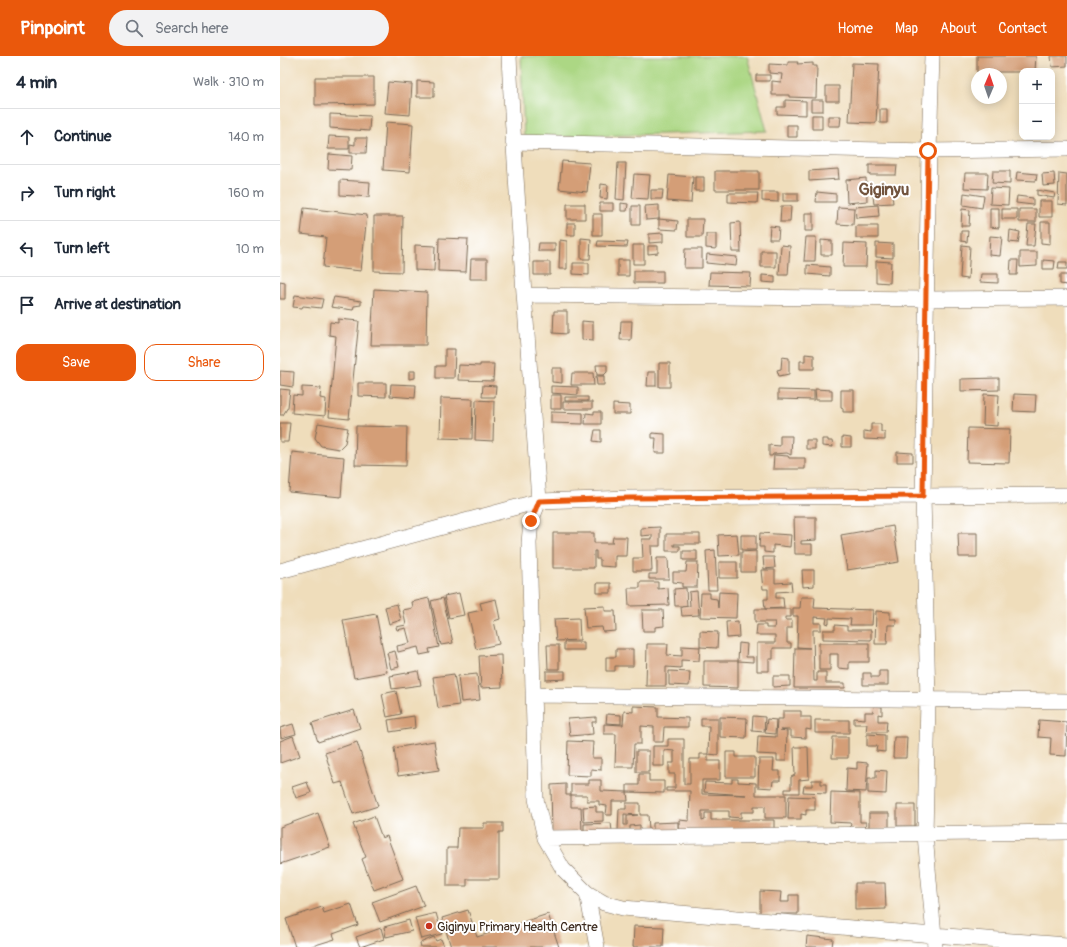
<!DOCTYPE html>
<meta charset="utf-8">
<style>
:root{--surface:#fff;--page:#f2f2f3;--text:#1f2937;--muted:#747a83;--line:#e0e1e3;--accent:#ea580c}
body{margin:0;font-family:Pangolin,sans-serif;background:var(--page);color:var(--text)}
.controls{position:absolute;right:12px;top:12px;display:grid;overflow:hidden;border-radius:8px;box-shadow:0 2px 10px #0003}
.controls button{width:36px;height:36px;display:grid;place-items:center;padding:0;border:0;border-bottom:1px solid var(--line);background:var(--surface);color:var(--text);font:20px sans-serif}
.compass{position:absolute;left:691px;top:12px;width:36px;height:36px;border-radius:50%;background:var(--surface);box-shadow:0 2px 10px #0003;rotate:2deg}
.stop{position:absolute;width:12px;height:12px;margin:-9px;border:3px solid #ea580c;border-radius:50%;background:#fff}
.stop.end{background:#ea580c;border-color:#fff;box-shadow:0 1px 4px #0008}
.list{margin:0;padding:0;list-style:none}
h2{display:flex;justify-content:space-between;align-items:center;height:52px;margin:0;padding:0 16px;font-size:17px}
h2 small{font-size:13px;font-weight:400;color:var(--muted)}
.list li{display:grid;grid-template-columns:26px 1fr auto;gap:12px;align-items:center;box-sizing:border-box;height:56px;padding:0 16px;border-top:1px solid var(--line)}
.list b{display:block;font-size:15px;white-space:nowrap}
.list em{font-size:13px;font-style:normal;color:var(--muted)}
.actions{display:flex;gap:8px;padding:12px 16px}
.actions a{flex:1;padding:9px 0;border:1px solid var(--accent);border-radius:12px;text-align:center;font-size:14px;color:var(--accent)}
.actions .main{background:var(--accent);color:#fff}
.icon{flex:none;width:22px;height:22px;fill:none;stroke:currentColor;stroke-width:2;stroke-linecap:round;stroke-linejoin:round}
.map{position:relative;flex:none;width:787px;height:891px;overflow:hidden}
header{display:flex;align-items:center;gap:24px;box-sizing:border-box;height:56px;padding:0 20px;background:var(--accent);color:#fff}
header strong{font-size:19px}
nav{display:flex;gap:22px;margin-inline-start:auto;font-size:14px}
.search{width:280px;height:36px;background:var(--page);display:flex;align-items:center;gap:10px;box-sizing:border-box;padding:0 14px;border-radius:22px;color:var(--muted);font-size:15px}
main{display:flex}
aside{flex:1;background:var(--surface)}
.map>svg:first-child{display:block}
.green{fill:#acd784;stroke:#748051}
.building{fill:#d49e77;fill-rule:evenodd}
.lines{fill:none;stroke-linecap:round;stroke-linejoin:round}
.street-casing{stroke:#7a6955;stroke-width:16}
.street{stroke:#fff;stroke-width:15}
.route{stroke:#ea580c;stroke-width:5}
.poi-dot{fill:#c8321e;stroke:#fff;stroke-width:1.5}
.labels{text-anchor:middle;stroke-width:4;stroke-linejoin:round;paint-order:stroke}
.poi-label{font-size:13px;fill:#3b2a1e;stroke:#fff;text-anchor:start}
.district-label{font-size:17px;font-weight:bold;fill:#71533d;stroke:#fff}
</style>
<header>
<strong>Pinpoint</strong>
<div class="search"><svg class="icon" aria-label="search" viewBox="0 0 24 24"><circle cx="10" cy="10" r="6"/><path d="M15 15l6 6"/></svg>Search here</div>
<nav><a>Home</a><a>Map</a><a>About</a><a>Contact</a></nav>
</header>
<main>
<aside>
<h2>4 min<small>Walk · 310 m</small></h2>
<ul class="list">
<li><svg class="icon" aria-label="ahead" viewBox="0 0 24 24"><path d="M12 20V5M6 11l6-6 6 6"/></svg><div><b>Continue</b></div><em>140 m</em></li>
<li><svg class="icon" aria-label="right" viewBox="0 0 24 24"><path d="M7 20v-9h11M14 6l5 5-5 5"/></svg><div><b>Turn right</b></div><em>160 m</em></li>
<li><svg class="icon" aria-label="left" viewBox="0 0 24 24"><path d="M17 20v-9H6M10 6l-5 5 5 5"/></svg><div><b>Turn left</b></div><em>10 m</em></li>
<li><svg class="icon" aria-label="arrive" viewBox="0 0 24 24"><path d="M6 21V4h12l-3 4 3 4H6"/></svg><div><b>Arrive at destination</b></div></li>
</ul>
<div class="actions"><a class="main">Save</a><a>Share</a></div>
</aside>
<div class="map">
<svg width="787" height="891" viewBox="0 0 787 891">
<rect width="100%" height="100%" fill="#fff"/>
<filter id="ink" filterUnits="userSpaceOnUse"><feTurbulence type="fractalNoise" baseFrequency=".025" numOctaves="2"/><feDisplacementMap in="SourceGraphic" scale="8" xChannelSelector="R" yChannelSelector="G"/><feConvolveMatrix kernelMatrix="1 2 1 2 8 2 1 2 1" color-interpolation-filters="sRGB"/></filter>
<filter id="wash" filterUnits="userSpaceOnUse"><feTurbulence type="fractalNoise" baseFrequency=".012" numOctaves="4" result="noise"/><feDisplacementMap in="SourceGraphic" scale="16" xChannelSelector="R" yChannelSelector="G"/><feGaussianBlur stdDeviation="0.9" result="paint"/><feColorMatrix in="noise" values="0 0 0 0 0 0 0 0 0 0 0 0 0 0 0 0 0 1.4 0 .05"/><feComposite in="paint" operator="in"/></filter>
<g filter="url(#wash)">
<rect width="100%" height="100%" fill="#efddbb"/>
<path class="green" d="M241,0h226l20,75 -243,7z"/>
<g id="blocks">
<path class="building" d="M697,0h59l-1,15h-13v1h-45z
M771,0h16v10l-15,1z
M508,6h10l-1,2 16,-1v3h4l-1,32 -27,-1v-2h-17v-14l9,1 1,-8 -13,-1v-9l19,1z
M572,7l27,1 -3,59 -27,-1z
M476,19h14v6h-14z
M35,21h59v27l-59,1z
M137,25l17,1v15h-17z
M108,26l24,2 -2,31 -25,-2z
M546,30h13v15h-13z
M505,44l21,1v14l-29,-1v-7h8z
M531,44h12v11h-12z
M600,53h7v14h-7z
M50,58l40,2 -1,15 -39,-3z
M532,59h10v14h-10z
M548,60h13l-1,10h-12z
M106,66l27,2 -3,48 -27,-2z
M507,69h10v12h-10z
M49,80l20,1v12h-21z
M75,82h12l-1,15h-16v-9l5,1z
M49,98l23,2 -1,14 -23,-1z
M282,105l28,2 -3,29 -28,-3z
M338,107h8l-2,37 -8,-1z
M589,109h28l-1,10h-27z
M558,113l1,10 -30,2v-10z
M435,115h44v19h-44z
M713,115h17v13l-18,-1z
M737,116l20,2 -1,7 -20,-1z
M685,117h23l-1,16 -23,-1z
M774,117l1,12 -12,1 -1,-12z
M779,117l8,1v31l-9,-1z
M354,118l16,1 -2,24 -16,-1z
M389,119l24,2 -2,26 -24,-2z
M415,121h9v14h-9z
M586,122l1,23 -20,2 -1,-23z
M60,124l30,2 -1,15 -29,-2z
M321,128l7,1 -1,14 -7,-1z
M611,130l2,17 -19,1 -2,-16z
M711,132l18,1 -1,16 -18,-1z
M371,134h12l-1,9h-11z
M757,134l18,3 -1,5 -17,-3z
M482,136h16v10l-16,-1z
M537,136l19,2v8h-20z
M448,137h30l-1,10 -29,-1z
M503,137h15v8h-15z
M684,137l20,3 -2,12 -19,-3z
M737,140l16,2v7l-17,-2z
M759,145h13v16h-13z
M320,147h13v8h-13z
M341,147l7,1 -1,7h-6z
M287,148h18v15h-18z
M379,149v14l-13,1 -1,-14z
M598,149l1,11 -23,2 -1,-11z
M352,150h8v19h-8z
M501,150h10l-1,16h-10z
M558,151l16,1 -1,17 -16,-1z
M24,152l63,7 -6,56 -38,-4 3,-30 -25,-3z
M710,152h9v20l-9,-1z
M682,153l8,1 -1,16h-8z
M722,153h15v10h-15z
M739,153h17v13h-17z
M525,157h8v18h-8z
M313,158h9v21h-9z
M94,160h29l-1,56 -28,-1z
M379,163l19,2 -1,9 -18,-1z
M407,163h16l-1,18h-15z
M460,166l1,30h-9l-1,-29z
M761,166h9v22l-9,-1z
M287,167h8v12h-8z
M748,168h8l-2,22h-8z
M490,170l9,1 -1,12h-9z
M576,170h22v12h-22z
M730,174l10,2 -2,11 -9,-1z
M681,175h7l-1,11 -6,-1z
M383,177v9l-14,1v-9z
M426,178h10v15l-10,-1z
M710,180l12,1 -2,19 -11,-1z
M526,181h10l-1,24h-11z
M159,182l29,1 -2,33 -28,-1z
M301,182l10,1 -1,20h-9z
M280,184l7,1v28h-8z
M541,184l11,1v14h-11z
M318,185l30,1 -1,5 -30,-1z
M259,187h16v8h-17z
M564,187l23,1 -1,23h-23z
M596,187l17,1v14l-17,-1z
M135,189l20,1 -1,25 -19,-1z
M353,189h11v19h-11z
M501,189l9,1 -2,29h-9z
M682,189l8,1 -2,33 -8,-1z
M368,190h10v7l-10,1z
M405,193h17v19h-18z
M481,195h15v16h-15z
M740,196h17v14l-17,1z
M427,198l30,3 -1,9 -30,-3z
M191,203h16v20h-17z
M338,204h11v16h-11z
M731,204h7l-1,15h-7z
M763,204l12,1 -1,8h-11z
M596,205l15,1 -1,21 -14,-1z
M254,206h16v13h-16z
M779,206h8v7h-9z
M293,207h16v12l-16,-1z
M527,209l23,2v9l-23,-2z
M354,215h29v12h-29z
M430,216l41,1 -1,13 -41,-1z
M701,218h17v9l-18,-1z
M482,219l13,1v7l-13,-1z
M780,219h7v10l-7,-1z
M0,225l5,1v17h-5z
M94,233l53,3 -1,53h-55z
M15,239l28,4 -2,9 -18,-2 -1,2 -9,-1z
M54,241l27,4v4l-7,1 -1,4 -22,-3z
M274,255h13v23l-14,-1z
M58,263l21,2 -10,98 -20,-2 7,-81 -7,-1 1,-13 8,1z
M302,265l11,1v19l-11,-1z
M341,265h11l-1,19h-11z
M165,293h10l-1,29h-18v-12h9z
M525,298l9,1v14h-14v-8h5z
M502,301l7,1v16l-10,2 -2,-6 4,-1z
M379,307h11v24h-11z
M200,308h14l-1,17 -35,-1 1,-15 21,1z
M316,309h11v7l-3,3h-7z
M272,312h10v15l-10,-1z
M0,315l14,1 -1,15 -13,-2z
M129,315h6v7l-6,1z
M368,316h8v14h-9z
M292,317h21l1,12h-23z
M316,320h8v9h-7z
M719,322v12l-38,1v-12z
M78,327h28v14l-28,-1z
M111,328l25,1 -1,13 -25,-2z
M203,329l13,1 -1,11h-13z
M271,330l27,1v8l-27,-2z
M22,331l19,1 -1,10 6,1 -1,17 -33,-3 1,-18 9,1z
M0,333l10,1 -2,17 -5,8h-3z
M535,333l17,1v10h-16z
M498,334l36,1v9l-36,-1z
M561,334h13v22h-11v-4l-2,-1z
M704,338l15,1 -2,31 -14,-1z
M734,338l22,1 -1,17 -22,-1z
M271,339h10v14h-10z
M285,341h23v4h-23z
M161,342l32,1 -1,40 -32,-1z
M196,344l18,1 -1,40 -18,-1z
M283,346h29v7h-29z
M333,348l17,1v9h-17z
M271,356l32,1v11l-32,-1z
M314,356h7v12h-16l1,-11 8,1z
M0,367h10l-2,19h-8z
M38,367l30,5 -3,15 -6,6 -18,-3 -6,-8z
M591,368h10v8h4v8l-21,-1v-8l7,1z
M76,370l51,1 -1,39 -51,-1z
M688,372l42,1 -1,34 -42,-1z
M315,374h6v12l-8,-1z
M372,377l13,1v19h-10l1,-15h-4z
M500,380h12l-1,19 -4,-2 -14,1 -1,2h-3v-11l11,1z
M562,381l9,1v9h-9z
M542,383h6v2h4l1,6 -11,-1z
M526,384h9v9h-9z
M12,396l52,5 -3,40 -52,-5z
M617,396l16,1v9h-16z
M494,399l14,1 1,2h16v11h-32z
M514,461h22v23l-15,1v3h11v10h-17z
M613,470l6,36 -52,8 -6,-35z
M380,471v19h-9l1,25h-19v-13h10l-1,-19h10v-4l-11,1v-8z
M273,477h41v10h18l1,-6h14l-1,19h-11v11l-15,-1v-7h-4v-8h-2v17h-41z
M480,477l31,2 -1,12 -17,-2v8l-9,-1v-5h-5z
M678,477h19v24h-18z
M386,478h34v10h-26v2h6v5h-14z
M457,478l2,21 -20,1 -1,-21z
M461,479h15v15h-15z
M435,494l2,40h-9l-2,-39z
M403,495h14v9h-14z
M476,495v21h-15v-20z
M483,501h11l1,11 -11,1z
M377,502h11l1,21h-20v-5h8z
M407,506h11l-1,25h-15v-4l-9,-1v-10h13z
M439,506h18v16h-18z
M481,514h14v13l16,-1 1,9 -16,1v6h7l1,10 -19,1 -1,-10h4v-10h-5z
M522,514h12v16l-11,1z
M360,526h18v7l10,-1 1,17 -40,1 -1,-18h12z
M317,527h14v10h-14z
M406,532l1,18h-12l-1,-17z
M417,535l2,24 -17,1 -1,-9 9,-1 -1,-14z
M439,536l18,1 -1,25 -36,-1 1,-24h9v5l7,1 1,9z
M179,537l5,22 -15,3 -5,-22z
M521,541h14l-1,11 59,2 -1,15h-22l1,-6 -22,-1v6l-3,-1 1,-5 -13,-1v6h7v7h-8l1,51h3v-9h9v11h19v5h-51l1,-40h15l-13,-1 1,-31h-5v-8h7z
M149,542l10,49 -10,2 1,4 -10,2 -2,-8 -20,5 -1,-6 13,-3 -4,-15 -9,2 -1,-3 10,-2 -3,-15 10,-2 -1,-6z
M163,542l10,45 -12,2 -10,-44z
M216,543l4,20 -6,2 5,23 -23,5 -8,-36 14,-3 -2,-7z
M117,548l4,16 -12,4 -4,-17z
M325,550v5h10l1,20 -13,1 -1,-5 -16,1 -2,-21z
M475,553h36v8h-6v3h7v8h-5v15h4v5h-18v11h-4v12h-12v-28h18v-8h-19l1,-10h9v3h8l1,-6h-20z
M362,554h21l1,16 -9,1v4h-12z
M596,555l14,1v7h6v6h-8l-1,19h-12z
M96,558l11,58 -33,6 -11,-58z
M299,562l1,22 -24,1 -2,-22z
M458,565l1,16 -12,1 -1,-16z
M555,569l12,1v4h24v10l-48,-1v-9h12z
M420,575l18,1 -1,16 -17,-1z
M284,586h20v8h-20z
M459,587l8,1 -1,13h7v5l-15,-1z
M539,587h50v19h-20v7l-11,-1v-14h-8v16h-11z
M367,588h21l-1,11 15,1v-10l18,1 -1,14 -18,-1v8l-15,-1v19h-20z
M267,589h12v24h-11z
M336,593h17v17h-18v5h-9v-14h10z
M115,595l4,16 -8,2 -4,-16z
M221,599l1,32 -21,1 -2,-32z
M424,605h34v27l-34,-1z
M138,615l3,14 -29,4 -2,-13z
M266,615h19v8l-19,1z
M389,615l21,1 -1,14 -20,-1z
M599,615h9v14h-25v-12h8v4h8z
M174,618l5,31 -21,3 -5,-31z
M197,618l3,26 -19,2 -3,-26z
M493,620h17v10l-17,1z
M116,635l5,23 -14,3 -5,-23z
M353,650l25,1v10l30,1v9h-24l-1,15h-9v-15l-13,-1v18h-7l-1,23h-18l1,-33h-12v-10l19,1 1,-14 9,1z
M594,650l8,1v8l-4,-1v7h9l-1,11h-20l1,-8h-13v-6l11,1v-7h8z
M74,654l6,18 -42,14 -6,-19z
M503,655h18v6h10v13l-5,-1v9l-15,-1v-7h-11l7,1 -1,30h-9v-6l-20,-1 1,-18 18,1 1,-18h6z
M327,658l14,1v9l-15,-1z
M134,660l1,12 -25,4 -2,-12z
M473,660l12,1 -1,15 -12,-1z
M316,661v5h-4l1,12 -23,2 -2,-17z
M440,661l27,1 -1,20 -26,-1z
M421,662h17v37l-10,-1 1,-28h-8z
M487,663l9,1 -1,14 -10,-1z
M535,664h34v13h-34z
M759,664l28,2 -1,34 -16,-1 1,-17 -13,-1z
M13,668l3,10 -15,4 -1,-10z
M587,678l18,1v17l-9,-1 1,-5h-10z
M13,680l7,20 -20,7v-22z
M553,681h15v21h-16z
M614,681h13l-1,21h-13z
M388,683h16v45h6v-25h10v-5h8v7h12v19h-18v14l44,1 -42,-3 1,-10 27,1v-4h6v3l18,1v12h30v23h-21v-12h-11v6h-13v6l-12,-1v-6h-27v10l3,-1v-7h6v7h63v12l-95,1v-13l10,1 1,-30h-24v-3h9v-14h-6v-11h5v-12l-10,-1v16h-11v-20h15z
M154,685l5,29 -41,6 -4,-28z
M288,685l25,1 -1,16h9v12l-10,-1v7l-24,-1z
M77,686l21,64 -25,8 -11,-32 -7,2 -10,-31z
M514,691h14l1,32 -10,1v13h-14v-4h6v-12l4,-2z
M356,695h13v21h-13z
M446,696h10v5h19v20h-29z
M479,703h15l-1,12h7v10h-7l-1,7 -14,-1z
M577,706l11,1 -2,29 -20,-1 1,-23 10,1z
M596,714l11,1 -1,23 -18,-1v-15h8z
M359,718h10v7h15v12l-37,-1v-7h12z
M309,724h12v11l26,1 1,9h-16v14h-6l1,-9 -8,-1v-4h-12v-6h-16v12h10l1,25 -30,1 -1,-48 15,-1v11h5v-11h18z
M532,724h9v4h5v9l-23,-1 1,-6h8z
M27,726l4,11 -15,5 -4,-11z
M551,736l29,1v29h6l-1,7h-15l1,-6 -21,-1z
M509,740l26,1v13h-9v5l-5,-1v5h-13z
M346,747h14v12h8l1,15h-9v-5l-10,1v5h-12l1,-22h7zM344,758l14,1 -11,1v9h-3z
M617,749h18v21h-18z
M316,750v6h7v9l-19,1 -1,-15z
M38,757l12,34 -50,17v-37z
M589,757h20v16l-20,1z
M94,760l8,22 5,-2 16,43 -29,11 -12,-31 4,-2 -13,-33z
M398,766v9l-25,1v-9z
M204,767h19v9h-4v47h-32v7h-20v-38h10l1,-20h26z
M331,767l1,8 -28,2v-9z
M575,827h30l1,26 -31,1z
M136,830l8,20 -44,16 -8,-20z
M480,835l21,1 -1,10h9v-7h9v19h-38z
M71,848l7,21 -25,9 2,5 -26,8h-14l-9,-28 36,-12 2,6z
M188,854l9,27 71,-23 11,33h-108l-9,-29z
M156,857l6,21 -21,5 -6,-21z
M129,864l3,11 -26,6 -2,-10z
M354,870l30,1 -1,20h-30z
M101,872l3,11 -24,8 -4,-10z
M527,880l26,3 -1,8h-26z
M154,881l2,4 5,-2 3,7 -4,1h-19l-1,-4z"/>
</g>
</g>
<g filter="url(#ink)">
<use href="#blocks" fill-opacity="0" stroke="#7a6955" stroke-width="1"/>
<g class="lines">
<g class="street-casing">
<path id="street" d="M229,0c7,148 20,296 30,445l-8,20 -2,22 7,256 9,39 18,31 24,24 17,10 19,5 310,27 134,10
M652,0l-3,95 -6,345 5,204 -3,135 10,112
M233,86l416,9 138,-2
M245,239l401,4 141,-1
M0,515l259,-70 91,-3 437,-3
M253,639l534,6
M265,782l522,-6
M307,837l10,54"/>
</g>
<use href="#street" class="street"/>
</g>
</g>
<g class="lines" filter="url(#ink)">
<path class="route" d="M251,465l8,-20 91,-3 293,-2 5,-345"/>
</g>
<circle class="poi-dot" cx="149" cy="870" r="4"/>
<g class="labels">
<g class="poi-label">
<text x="157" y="875">Giginyu Primary Health Centre</text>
</g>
<g class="district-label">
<text x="604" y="139">Giginyu</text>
</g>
</g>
</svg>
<div class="controls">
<button>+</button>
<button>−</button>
</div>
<svg class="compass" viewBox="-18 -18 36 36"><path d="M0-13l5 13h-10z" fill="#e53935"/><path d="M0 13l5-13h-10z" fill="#747a83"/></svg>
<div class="stop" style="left:648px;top:95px"></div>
<div class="stop end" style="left:251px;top:465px"></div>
</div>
</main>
